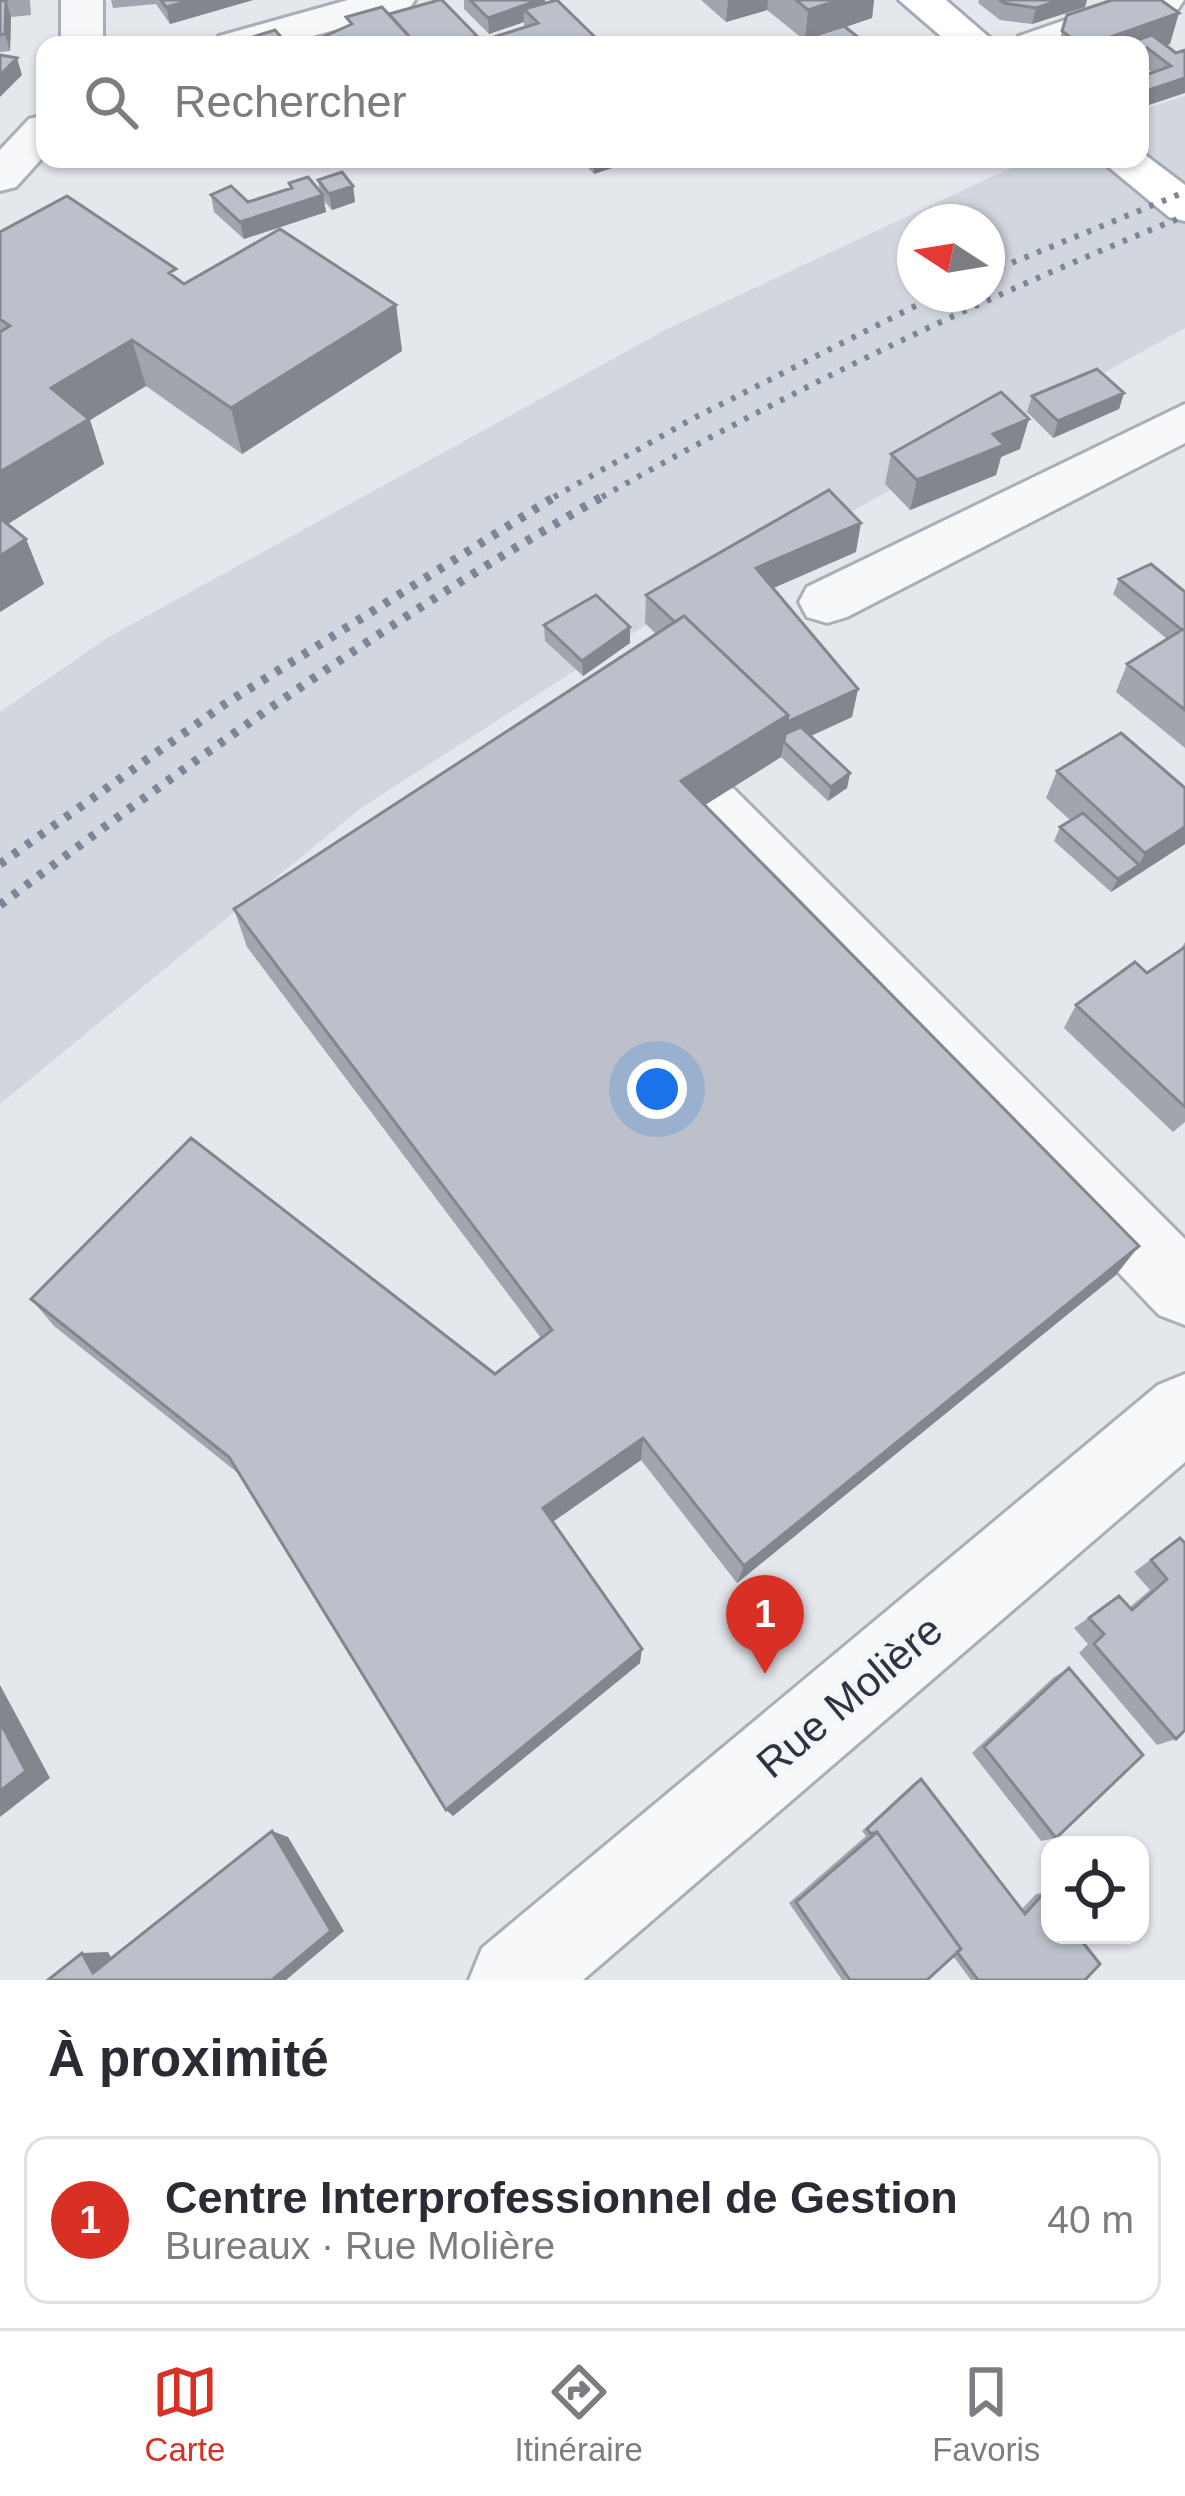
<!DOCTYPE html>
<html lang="fr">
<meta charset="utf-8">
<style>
:root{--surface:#fff;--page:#f7f7f7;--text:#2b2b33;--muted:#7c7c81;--line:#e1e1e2;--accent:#d93025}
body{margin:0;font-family:Helvetica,sans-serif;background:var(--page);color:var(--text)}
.controls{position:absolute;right:36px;bottom:36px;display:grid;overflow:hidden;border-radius:24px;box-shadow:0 3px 9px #0004}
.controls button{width:108px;height:108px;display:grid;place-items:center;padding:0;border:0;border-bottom:3px solid var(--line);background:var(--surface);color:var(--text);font:60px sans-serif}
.compass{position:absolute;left:897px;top:204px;width:108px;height:108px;border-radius:50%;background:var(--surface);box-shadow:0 3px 9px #0004;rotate:282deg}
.you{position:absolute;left:657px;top:1089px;width:42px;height:42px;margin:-30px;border:9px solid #fff;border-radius:50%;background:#1a73e8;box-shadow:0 0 0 18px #1a73e833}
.badge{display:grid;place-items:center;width:78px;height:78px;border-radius:50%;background:var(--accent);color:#fff;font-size:39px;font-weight:700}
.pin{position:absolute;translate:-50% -99px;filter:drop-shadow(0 3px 6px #0008)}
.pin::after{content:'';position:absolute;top:63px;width:42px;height:36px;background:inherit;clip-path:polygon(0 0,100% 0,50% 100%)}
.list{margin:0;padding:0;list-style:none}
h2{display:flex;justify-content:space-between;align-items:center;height:156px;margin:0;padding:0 48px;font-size:51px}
h2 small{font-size:39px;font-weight:400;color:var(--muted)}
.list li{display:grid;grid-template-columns:78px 1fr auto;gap:36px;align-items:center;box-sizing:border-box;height:168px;margin:0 24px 24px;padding:0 24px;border:3px solid var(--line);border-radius:24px}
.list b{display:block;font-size:45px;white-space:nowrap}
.list p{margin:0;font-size:39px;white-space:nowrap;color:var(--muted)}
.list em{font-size:39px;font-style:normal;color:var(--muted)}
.icon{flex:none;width:66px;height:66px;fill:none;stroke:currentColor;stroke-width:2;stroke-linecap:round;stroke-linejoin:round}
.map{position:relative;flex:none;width:1185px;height:1980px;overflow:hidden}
.search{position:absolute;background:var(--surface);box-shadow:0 3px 9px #0004;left:36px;right:36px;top:36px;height:132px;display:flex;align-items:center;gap:30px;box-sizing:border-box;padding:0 42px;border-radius:24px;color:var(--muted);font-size:45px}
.sheet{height:348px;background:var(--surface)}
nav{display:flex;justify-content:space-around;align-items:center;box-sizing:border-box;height:168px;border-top:3px solid var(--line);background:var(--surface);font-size:33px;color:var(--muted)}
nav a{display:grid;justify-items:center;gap:6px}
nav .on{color:var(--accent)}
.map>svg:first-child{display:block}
.built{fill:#d2d6de;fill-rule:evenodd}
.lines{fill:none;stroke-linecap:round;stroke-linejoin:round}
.minor-casing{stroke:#a9aeb7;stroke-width:6}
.major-casing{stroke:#a3abb8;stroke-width:6}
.minor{fill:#f7f8fa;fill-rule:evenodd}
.major{fill:#fff;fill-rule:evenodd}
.rail-far1{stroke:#7d8696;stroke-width:6;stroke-dasharray:4.5 9;stroke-linecap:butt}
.rail{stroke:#7d8696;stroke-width:9;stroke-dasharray:6 10;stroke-linecap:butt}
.wall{fill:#a1a5ae}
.shaded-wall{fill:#83868d}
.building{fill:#bbc0ca;stroke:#83868d;stroke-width:3}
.labels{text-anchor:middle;stroke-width:10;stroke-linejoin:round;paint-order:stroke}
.near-street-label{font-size:42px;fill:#2b3445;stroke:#f4f6f9}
</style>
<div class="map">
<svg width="1185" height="1980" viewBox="0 0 1185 1980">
<rect width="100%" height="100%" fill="#e4e7ec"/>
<path class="built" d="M1185,96v232l-536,295 -288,185 -361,296v-392l107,-74 560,-309 363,-170h110v-49zM915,222h72v72h-72z"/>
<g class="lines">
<g class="minor-casing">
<path id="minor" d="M61,0h42v45h-42z
M348,0h67l-6,9 -128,36h-68l6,-9z
M1123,0h61l-6,9 -104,36h-61l6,-9z
M45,115v40l-29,32 -16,4v-41l29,-31z
M1185,404v39l-338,174 -20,6 -20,-6 -8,-15 8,-15z
M712,782l22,7 451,450v86l-26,-10 -469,-492 -9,-17 9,-17z
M1185,1374v88l-602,518h-114l13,-32 676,-563z"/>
</g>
<g class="major-casing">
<path id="major" d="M899,0h47l52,45h-47z
M1140,151l45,34v36l-16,-4 -70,-58h41z"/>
</g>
<use href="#minor" class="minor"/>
<use href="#major" class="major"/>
<path class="rail-far1" d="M987,273l198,-81
M554,497l138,-78 247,-125
M602,497c189,-107 381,-200 583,-281"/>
<path class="rail" d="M0,864l225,-160 334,-210
M0,905c195,-147 394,-290 607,-411"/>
</g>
<path class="wall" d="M0,0h30l1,15 -20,2 -1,34 -10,1z
M111,0h142l-83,24 -14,-20 -43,4z
M464,0h81l1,3 57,42h-112v-7l33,-11v-5l-35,12 -25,-25z
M701,0h173l-2,18 -69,21 -36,-29 -41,12z
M979,0h108l-2,7 -53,17 -32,-4 -22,-17z
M1067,15l103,29 -5,1 11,8 9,-3 -45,58 13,-35 -11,-9 -2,-19h-82z
M580,159h41v6l-27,9z
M318,180l35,6 2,16 -23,8 -8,-9 2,11 -82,27 -30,-27 -3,-17 37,7 42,-13 -1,-6 31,8z
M0,232l179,48 5,4 212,21 6,46 -160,103 -96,-68 -56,34 14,44 -97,60 19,15 18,45 -44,28z
M1124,393l-5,16 -66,29 -26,-26 5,-16z
M1020,449l-19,8 -5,18 -86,35 -25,-26 6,-30z
M856,552l-83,36 85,101 -6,28 -41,19 39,37 -3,15 -19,13 -47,-44 -76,48 411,470 -379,308 -96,-123 -88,62 87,141 -187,153 -214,-342 -185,-148 -23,-27 464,75 46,-36 -294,-391 -13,-38 422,-275 -11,-11 1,-28z
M1119,579l66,13v156l-69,-56 11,-28 40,-25 -54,-45z
M544,625l86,2v16l-47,33 -38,-35z
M1057,771l128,17v56l-74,48 -57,-51 6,-14 10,-7 -24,-22z
M1185,942v180l-12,10 -109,-104 12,-23 71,-32 33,-22z
M1180,1538l-4,201 -19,6 -78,-92 9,-9 -14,-16 45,-32 11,11 20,-17 -16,-18z
M1069,1668l-13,170 -15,3 -69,-88 82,-76z
M921,1779l100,131 15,-16 8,-1 41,87h-114l-18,-24 -26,24h-85l-53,-77 77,-67 -4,-5 53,-49z"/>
<path class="shaded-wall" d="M6,0l5,17 -1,34 -5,-17z
M192,0h61l-83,24 -4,-17z
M539,0h6l1,14 -22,-5v13l-35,12 -1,-16z
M728,0h40l-1,10 -41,12z
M839,0h35l-2,18 -67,23 3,-31z
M1060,0h27l-2,7 -53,17 4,-16z
M1179,13l-9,31 -19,6 -4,-2 -5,16 -2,1v-20h-52z
M477,36v9h-28z
M17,58l5,17 -22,22v-22z
M1185,78v15l-45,15v-15z
M594,159h27v6l-27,9z
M353,186l2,16 -23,8 -3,-16z
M323,195l3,17 -82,27 -4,-17z
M396,305l6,46 -160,103 -11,-46z
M132,340l14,46 -56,34 14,44 -104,65v-57l51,-84z
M1124,393l-5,16 -66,29 5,-17z
M1029,419l-9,30 -19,8 -5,18 -86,35 7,-30 76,-46z
M861,523l-5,29 -103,45 3,-29z
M26,539l18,45 -44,28v-56z
M630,627v16l-47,33 -1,-15z
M858,689l-6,28 -64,29 -4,-4 -3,15 -103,65 3,-41 107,-66z
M850,773l-3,15 -19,13 3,-14z
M1185,827v17l-74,48 7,-13 21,-14 6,-12z
M1139,1246l-23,29 -379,308 7,-17z
M643,1438l-2,22 -96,67 -2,-19z
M642,1649l-2,14 -187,153 -7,-6z
M0,1685l50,93 -50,39z
M272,1831l16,6 56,94 -58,49h-14z
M108,1952l11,19 -26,2 -11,-20z"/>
<path class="building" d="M6,0l-1,34 -5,1v-34z
M161,0h31l-26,7z
M439,0h3l35,36 -28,9h-32l-28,-31z
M470,0h69l-51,18z
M557,0l46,45h-105l-7,-7 47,-15 -14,-14z
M796,0h43l-31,10z
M1000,0h60l-24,8 -32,-5z
M1112,0h49l18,13 -91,32h-7l-19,-14 5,-16z
M382,7l34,37 -111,1 47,-21 -6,-7z
M844,26l24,19h-84z
M275,30l13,15h-24l-11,-8z
M1152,35l24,18 9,-3v28l-45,15v-16l31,-11 -24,-18 -7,2v-5h-18z
M0,55l17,3 -17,17z
M342,172l11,14 -24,8 -11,-14z
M308,177l15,18 -83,27 -29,-27 20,-9 17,16 44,-14 -3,-5z
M67,196l109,73 -7,4 15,11 96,-55 116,76 -165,103 -99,-68 -81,48 38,31 -89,53v-140l10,-6 -10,-7v-87z
M1097,369l27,24 -66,28 -26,-25z
M1001,392l28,27 -36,15 11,11 -87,35 -26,-26z
M829,490l32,33 -105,45 102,121 -71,33 1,-7 -104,-99 -9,6 -29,-27z
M0,518l26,21 -26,17z
M1151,564l34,28v36l-3,2 -63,-51z
M596,595l34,32 -48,34 -38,-36z
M684,616l104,99 -107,66 458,465 -395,320 -101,-128 -100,70 99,141 -196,161 -217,-353 -198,-158 160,-161 304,236 57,-44 -318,-421z
M1185,628v82l-58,-46z
M801,727l49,46 -19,14 -47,-45 1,-8z
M1121,733l64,55v39l-40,26 -88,-82z
M1083,813l56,52 -21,14 -58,-52z
M1185,947v160l-109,-102 59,-43 12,11z
M1180,1538l5,5v187l-9,9 -82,-95 10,-10 -15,-16 30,-22 13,14 35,-31 -16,-19z
M1069,1668l74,87 -87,83 -72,-91z
M0,1722l26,49 -26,20z
M921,1779l104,135 19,-21 6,7v35h27l23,29 -15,16h-107l-21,-28 4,-3 -84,-117 -6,2 -4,-5z
M272,1831l59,100 -59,49h-224l34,-27 11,20z
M877,1832l84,117 -34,31h-77l-54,-78z"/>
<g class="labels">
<g class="near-street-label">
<text transform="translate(849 1696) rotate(-40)" y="15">Rue Molière</text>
</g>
</g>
</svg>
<div class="controls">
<button><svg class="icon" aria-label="locate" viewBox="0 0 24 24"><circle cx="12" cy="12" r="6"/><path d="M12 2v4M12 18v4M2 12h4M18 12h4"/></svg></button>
</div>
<svg class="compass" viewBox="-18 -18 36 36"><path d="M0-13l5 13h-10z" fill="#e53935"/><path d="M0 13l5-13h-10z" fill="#7c7c81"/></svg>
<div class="you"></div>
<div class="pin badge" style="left:765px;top:1674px">1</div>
<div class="search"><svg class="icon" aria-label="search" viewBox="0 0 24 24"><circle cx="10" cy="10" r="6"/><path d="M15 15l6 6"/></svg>Rechercher</div>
</div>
<section class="sheet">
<h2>À proximité<small></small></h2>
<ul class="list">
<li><span class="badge">1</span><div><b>Centre Interprofessionnel de Gestion</b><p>Bureaux · Rue Molière</p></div><em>40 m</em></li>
</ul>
</section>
<nav>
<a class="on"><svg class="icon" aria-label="map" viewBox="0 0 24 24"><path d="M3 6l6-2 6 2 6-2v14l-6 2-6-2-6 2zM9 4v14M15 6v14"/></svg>Carte</a>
<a><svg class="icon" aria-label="directions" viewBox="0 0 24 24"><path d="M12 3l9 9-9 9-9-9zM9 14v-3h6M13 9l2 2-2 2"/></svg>Itinéraire</a>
<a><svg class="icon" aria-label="saved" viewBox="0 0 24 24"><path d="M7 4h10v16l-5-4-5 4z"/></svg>Favoris</a>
</nav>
